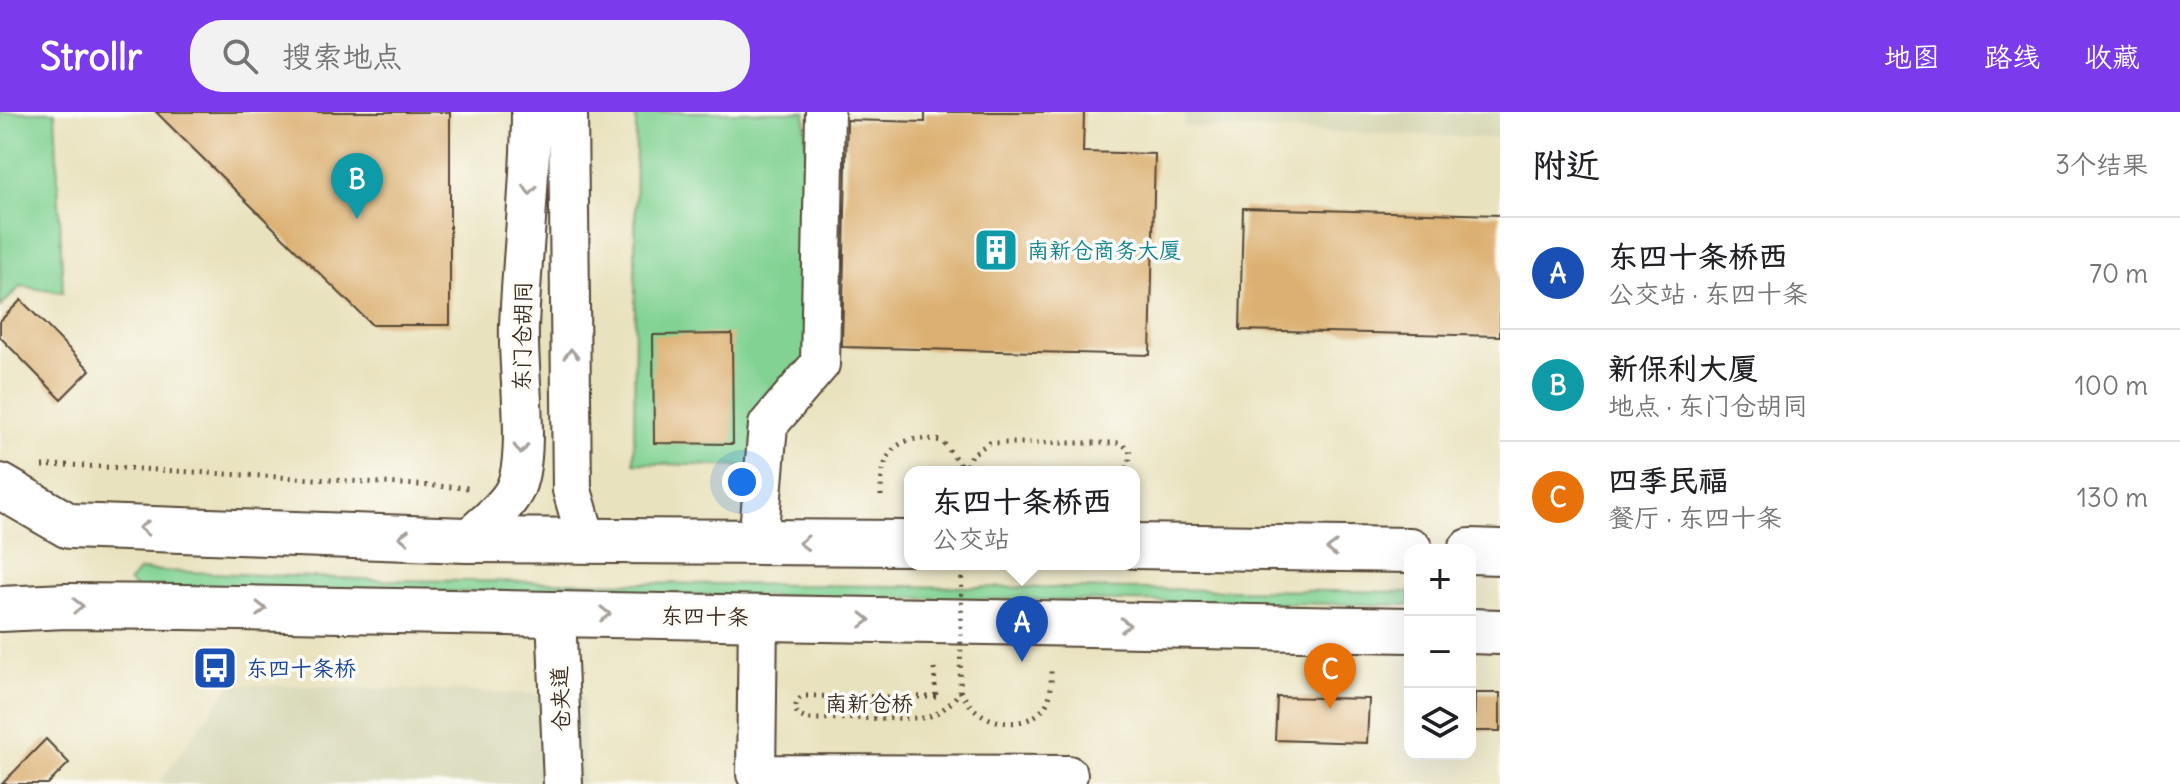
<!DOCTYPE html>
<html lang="zh">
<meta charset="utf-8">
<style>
:root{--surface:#fff;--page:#f2f2f2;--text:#202124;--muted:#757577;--line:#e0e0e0;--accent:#7c3aed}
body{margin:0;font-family:Delius,"LXGW WenKai TC",sans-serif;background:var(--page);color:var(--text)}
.controls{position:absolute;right:24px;bottom:24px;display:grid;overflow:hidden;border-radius:16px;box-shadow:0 8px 32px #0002}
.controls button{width:72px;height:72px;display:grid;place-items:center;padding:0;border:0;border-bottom:2px solid var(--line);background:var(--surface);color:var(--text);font:40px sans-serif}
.you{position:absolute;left:742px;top:370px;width:28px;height:28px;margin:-20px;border:6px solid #fff;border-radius:50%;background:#1a73e8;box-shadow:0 0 0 12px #1a73e833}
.badge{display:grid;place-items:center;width:52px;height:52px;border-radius:50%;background:var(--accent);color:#fff;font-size:26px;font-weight:700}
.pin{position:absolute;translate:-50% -66px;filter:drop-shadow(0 2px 4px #0008)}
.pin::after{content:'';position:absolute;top:42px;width:28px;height:24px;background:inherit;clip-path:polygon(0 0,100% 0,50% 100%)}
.popup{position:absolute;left:904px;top:354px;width:236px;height:104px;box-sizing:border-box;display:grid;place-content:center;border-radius:16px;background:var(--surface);filter:drop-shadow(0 2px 6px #0005);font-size:26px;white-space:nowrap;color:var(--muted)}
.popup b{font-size:30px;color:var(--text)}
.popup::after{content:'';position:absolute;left:50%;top:100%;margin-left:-16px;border:16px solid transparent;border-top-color:var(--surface)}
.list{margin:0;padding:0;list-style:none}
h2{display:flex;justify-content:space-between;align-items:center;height:104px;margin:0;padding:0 32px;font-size:34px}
h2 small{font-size:26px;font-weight:400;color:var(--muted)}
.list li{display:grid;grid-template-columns:52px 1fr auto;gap:24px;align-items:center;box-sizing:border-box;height:112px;padding:0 32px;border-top:2px solid var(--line)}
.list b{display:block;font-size:30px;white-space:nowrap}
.list p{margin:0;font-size:26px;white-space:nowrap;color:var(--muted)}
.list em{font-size:26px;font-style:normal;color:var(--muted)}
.icon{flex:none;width:44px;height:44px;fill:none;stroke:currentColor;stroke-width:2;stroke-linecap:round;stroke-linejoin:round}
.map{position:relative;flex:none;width:1500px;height:672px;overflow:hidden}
header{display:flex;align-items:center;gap:48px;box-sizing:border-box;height:112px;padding:0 40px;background:var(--accent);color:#fff}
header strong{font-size:38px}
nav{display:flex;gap:44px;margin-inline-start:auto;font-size:28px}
.search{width:560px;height:72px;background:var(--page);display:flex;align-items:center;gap:20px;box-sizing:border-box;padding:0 28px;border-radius:32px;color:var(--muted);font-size:30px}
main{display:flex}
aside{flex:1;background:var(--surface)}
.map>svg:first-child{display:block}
.built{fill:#d7d7b6}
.green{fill:#81d293;stroke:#5e7e58;stroke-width:2}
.building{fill:#dcb072}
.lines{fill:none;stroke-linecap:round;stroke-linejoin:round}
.minor-casing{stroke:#554636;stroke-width:42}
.major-casing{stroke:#554636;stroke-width:48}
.path{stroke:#554636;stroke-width:5;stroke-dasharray:2 6;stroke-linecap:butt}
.minor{stroke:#fff;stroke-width:38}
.major{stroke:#fff;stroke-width:44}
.path-bridge{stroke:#554636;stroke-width:5;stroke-dasharray:2 6;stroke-linecap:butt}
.oneway{stroke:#a79f9a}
.labels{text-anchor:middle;stroke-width:7;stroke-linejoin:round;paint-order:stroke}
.culture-label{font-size:22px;fill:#0d838f;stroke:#fdfcf7;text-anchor:start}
.street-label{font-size:22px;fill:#3b2a1e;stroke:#fdfcf7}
.transit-label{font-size:22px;fill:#164399;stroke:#fdfcf7;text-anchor:start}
</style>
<header>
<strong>Strollr</strong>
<div class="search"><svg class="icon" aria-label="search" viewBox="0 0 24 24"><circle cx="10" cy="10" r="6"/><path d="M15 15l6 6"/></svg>搜索地点</div>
<nav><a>地图</a><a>路线</a><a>收藏</a></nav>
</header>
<main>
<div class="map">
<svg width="1500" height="672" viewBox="0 0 1500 672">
<rect width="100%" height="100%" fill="#fdfcf7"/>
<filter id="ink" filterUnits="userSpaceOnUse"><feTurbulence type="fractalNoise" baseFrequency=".0125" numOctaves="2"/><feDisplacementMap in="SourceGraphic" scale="16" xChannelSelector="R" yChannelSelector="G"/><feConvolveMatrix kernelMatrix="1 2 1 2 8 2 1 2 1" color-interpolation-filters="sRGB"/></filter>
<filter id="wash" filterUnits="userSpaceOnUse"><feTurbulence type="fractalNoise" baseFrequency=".006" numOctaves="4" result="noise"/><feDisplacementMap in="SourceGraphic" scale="32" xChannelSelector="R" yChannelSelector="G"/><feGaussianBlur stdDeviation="1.8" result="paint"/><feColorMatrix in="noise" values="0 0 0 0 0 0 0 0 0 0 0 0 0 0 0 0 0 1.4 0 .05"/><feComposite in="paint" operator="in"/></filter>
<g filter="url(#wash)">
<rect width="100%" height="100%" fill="#e9e2be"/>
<path class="built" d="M1185,0h315v26l-316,-11z
M231,572l353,11v89h-426z"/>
<path class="green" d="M0,0h55l8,181 -42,-7 -21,21z
M636,0h169l6,248 -61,107 -116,-4z
M140,458l245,10 1025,12v13l-1027,-14 -242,3 -12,-13z"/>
<g id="blocks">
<path class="building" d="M156,0h294v213h-78z
M925,0h159l-1,40 72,2 -5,201 -308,-8 5,-227 78,2z
M1243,96l257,7v121l-260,-6z
M21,188l69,70 -29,29 -61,-62v-16z
M732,222l1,110 -79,-1 -1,-108z
M1475,581h25v38h-26z
M1277,585l92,2 -2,44 -92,-3z
M46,627l23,24 -21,21h-46z"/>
</g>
</g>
<g filter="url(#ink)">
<use href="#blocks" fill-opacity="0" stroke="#554636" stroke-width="2"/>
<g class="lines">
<g class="minor-casing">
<path id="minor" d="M568,0l4,378 15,52
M467,428c15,-15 37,-30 47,-49 18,-35 3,-122 5,-165 3,-71 12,-142 12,-214
M758,431l10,-118 52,-61 5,-252
M556,501l7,171
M758,505l-2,157 312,1"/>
</g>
<g class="major-casing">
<path id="major" d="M0,374l69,40 398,14 443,3
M1134,434l276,4
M1470,439l30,1
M0,497l66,-3 117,1 1227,23
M1470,519l30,1"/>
</g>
<path class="path" d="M42,354l28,-1 401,23
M963,360l8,-17 18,-12h131l9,6c2,10 1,17 -6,23
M881,384c-1,-44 16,-64 61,-55l21,27
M934,557l2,28
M960,579c6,9 11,17 21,23 20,14 56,12 67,-13 4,-10 3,-22 3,-32"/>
<use href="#minor" class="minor"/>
<use href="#major" class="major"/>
<path class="path-bridge" d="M936,585l-133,-1 -6,5 -2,8 3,6 8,4 119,-1c16,-6 25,-12 35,-27l2,-127"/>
</g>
<defs><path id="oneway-chevron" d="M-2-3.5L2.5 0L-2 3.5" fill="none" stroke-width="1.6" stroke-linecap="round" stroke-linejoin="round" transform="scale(2)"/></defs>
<g class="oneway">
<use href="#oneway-chevron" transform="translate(530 78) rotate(95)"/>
<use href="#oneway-chevron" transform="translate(571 242) rotate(-91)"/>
<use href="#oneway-chevron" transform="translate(521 337) rotate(91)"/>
<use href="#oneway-chevron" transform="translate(144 416) rotate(-178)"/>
<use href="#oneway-chevron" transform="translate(404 425) rotate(-178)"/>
<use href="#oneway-chevron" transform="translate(804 431) rotate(-180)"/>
<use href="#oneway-chevron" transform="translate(1332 437) rotate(-179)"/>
<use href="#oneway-chevron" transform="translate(78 494)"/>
<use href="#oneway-chevron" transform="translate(261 497) rotate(1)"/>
<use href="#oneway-chevron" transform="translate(605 502) rotate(1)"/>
<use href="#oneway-chevron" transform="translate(865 508) rotate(1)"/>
<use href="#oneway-chevron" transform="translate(1125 513) rotate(1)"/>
</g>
</g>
<defs>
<g id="building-square" transform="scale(2.3)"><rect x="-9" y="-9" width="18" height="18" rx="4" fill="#0f9aa8" stroke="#fdfcf7"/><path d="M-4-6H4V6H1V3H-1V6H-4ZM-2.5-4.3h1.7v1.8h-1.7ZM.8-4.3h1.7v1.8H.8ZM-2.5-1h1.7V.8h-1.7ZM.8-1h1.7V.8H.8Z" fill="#fff"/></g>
<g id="bus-square" transform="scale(2.3)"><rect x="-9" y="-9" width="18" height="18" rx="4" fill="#1a4fb4" stroke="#fdfcf7"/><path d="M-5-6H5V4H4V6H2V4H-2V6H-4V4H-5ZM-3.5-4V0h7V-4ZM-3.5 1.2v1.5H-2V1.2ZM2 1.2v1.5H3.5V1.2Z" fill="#fff"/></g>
</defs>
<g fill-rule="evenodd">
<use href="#building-square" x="996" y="138"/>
<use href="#bus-square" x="215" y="556"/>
</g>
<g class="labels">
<g class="culture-label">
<text x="1027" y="146">南新仓商务大厦</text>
</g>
<g class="street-label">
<text transform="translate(522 224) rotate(-89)" y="8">东门仓胡同</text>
<text transform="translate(705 504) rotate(1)" y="8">东四十条</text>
<text transform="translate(560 587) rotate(-92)" y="8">仓夹道</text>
<text x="869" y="599">南新仓桥</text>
</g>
<g class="transit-label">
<text x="246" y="564">东四十条桥</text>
</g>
</g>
</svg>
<div class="controls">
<button>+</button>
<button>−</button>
<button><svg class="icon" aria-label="layers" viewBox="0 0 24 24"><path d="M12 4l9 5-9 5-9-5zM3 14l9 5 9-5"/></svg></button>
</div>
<div class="you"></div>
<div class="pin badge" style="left:1022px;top:550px;background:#1a4fb4">A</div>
<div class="popup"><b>东四十条桥西</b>公交站</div>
<div class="pin badge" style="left:357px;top:107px;background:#0f9aa8">B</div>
<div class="pin badge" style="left:1330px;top:597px;background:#e8710a">C</div>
</div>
<aside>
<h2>附近<small>3个结果</small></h2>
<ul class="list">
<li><span class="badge" style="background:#1a4fb4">A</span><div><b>东四十条桥西</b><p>公交站 · 东四十条</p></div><em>70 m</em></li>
<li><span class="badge" style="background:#0f9aa8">B</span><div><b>新保利大厦</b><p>地点 · 东门仓胡同</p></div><em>100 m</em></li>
<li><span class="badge" style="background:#e8710a">C</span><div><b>四季民福</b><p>餐厅 · 东四十条</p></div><em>130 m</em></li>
</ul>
</aside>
</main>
